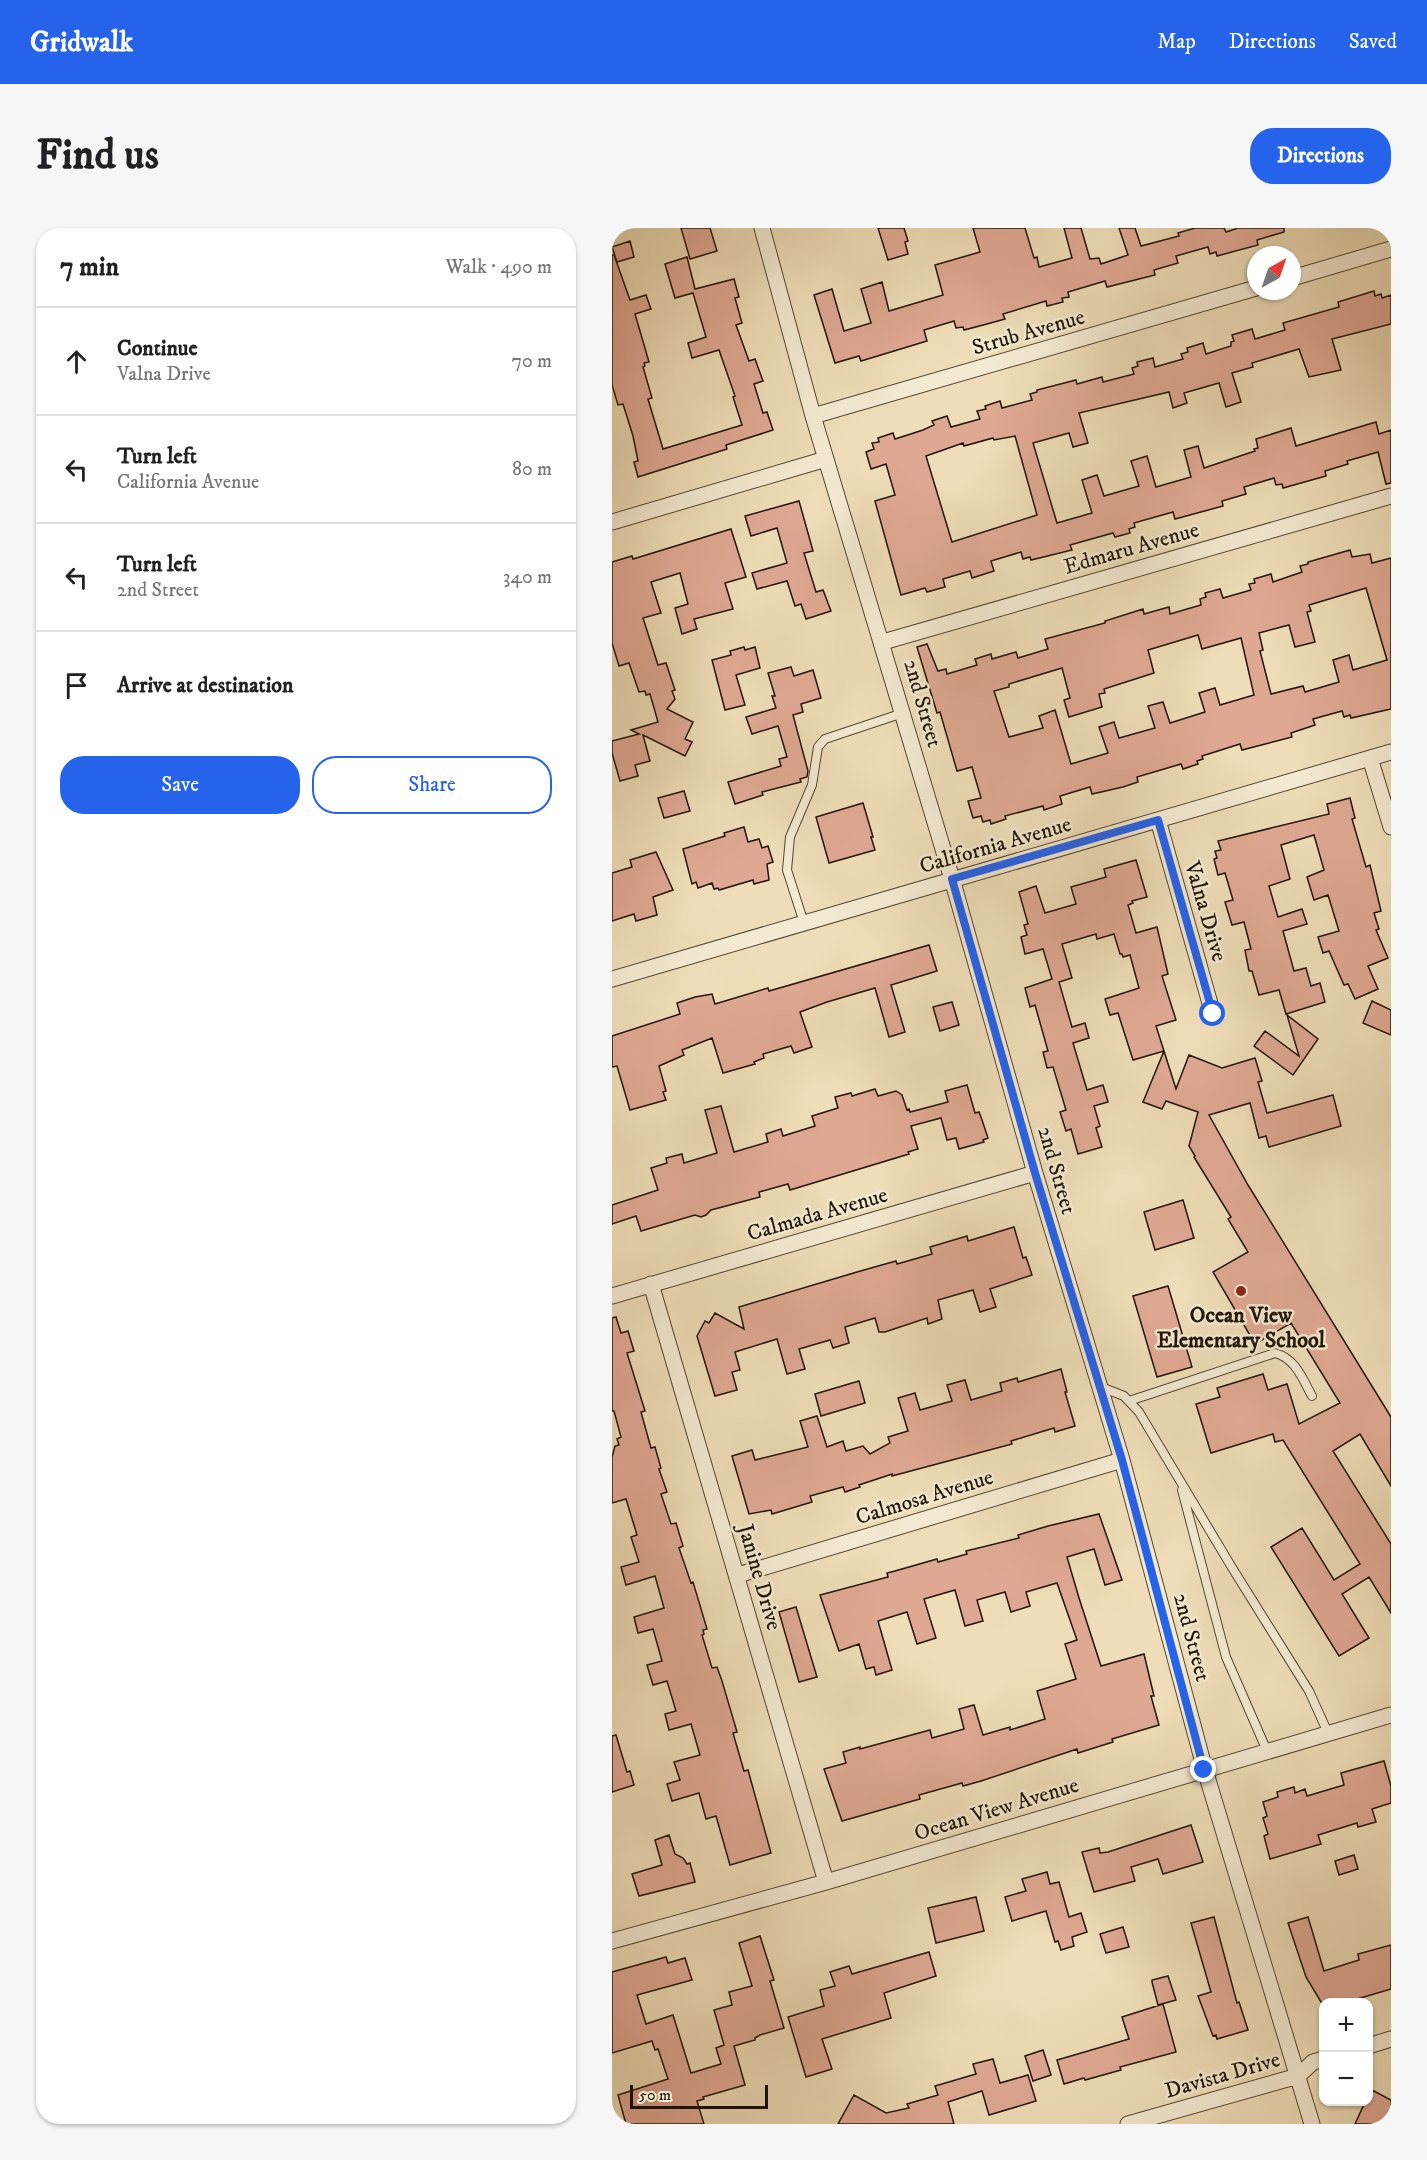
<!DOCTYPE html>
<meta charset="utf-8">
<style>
:root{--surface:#fff;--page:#f6f6f6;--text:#202124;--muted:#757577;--line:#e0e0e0;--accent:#2563eb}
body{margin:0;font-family:"IM FELL DW Pica",serif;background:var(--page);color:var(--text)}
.controls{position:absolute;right:18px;bottom:18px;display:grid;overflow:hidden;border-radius:12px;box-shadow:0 2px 4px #0004}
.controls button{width:54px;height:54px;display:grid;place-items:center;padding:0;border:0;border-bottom:2px solid var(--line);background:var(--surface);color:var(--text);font:30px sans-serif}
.compass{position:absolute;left:635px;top:18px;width:54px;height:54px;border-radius:50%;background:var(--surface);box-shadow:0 2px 4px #0004;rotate:40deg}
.scale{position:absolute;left:18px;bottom:15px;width:138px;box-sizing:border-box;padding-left:6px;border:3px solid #211508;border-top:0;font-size:16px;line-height:21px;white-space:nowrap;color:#211508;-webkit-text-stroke:4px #f4e9d1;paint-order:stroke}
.stop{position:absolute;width:18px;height:18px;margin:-14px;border:4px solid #2563eb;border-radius:50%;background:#fff}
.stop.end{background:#2563eb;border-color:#fff;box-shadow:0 2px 6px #0008}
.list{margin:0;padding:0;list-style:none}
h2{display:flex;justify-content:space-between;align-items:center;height:78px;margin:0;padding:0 24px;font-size:26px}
h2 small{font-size:20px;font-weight:400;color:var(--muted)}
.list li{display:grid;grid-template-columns:39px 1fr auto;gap:18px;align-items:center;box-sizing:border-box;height:108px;padding:0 24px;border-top:2px solid var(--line)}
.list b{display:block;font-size:22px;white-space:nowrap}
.list p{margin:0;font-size:20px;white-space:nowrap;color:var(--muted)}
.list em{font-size:20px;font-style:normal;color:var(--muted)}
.actions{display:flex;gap:12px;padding:18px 24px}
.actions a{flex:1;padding:14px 0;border:2px solid var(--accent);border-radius:24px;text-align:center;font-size:21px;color:var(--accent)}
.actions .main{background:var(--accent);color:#fff}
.icon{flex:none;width:33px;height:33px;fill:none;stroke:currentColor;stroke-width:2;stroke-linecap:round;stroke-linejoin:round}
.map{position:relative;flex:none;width:779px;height:1896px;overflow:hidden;border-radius:24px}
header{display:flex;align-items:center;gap:36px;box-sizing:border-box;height:84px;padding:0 30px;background:var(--accent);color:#fff}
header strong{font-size:28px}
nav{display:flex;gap:33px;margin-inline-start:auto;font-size:21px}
.intro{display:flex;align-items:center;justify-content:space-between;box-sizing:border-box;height:144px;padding:0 36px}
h1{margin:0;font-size:42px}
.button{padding:15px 27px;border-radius:24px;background:var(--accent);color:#fff;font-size:21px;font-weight:700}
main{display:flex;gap:36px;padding:0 36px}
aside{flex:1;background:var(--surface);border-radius:24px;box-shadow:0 2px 4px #0004}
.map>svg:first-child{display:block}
.building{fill:#dfa893;stroke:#211508;stroke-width:1.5;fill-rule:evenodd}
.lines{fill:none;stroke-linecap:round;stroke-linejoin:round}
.lane-casing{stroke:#544734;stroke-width:10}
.street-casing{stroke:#544734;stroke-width:17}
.lane{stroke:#f4e9d1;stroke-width:8}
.street{stroke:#f4e9d1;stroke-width:15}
.route{stroke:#2563eb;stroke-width:8}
.poi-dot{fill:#8f2418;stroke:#f4e9d1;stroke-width:2}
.labels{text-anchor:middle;stroke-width:5;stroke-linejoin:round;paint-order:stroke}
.street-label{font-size:22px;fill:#211508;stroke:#f4e9d1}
.poi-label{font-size:22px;font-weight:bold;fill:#211508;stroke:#f4e9d1}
</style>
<header>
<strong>Gridwalk</strong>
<nav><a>Map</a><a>Directions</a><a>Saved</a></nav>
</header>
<div class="intro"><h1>Find us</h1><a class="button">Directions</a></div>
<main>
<aside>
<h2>7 min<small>Walk · 490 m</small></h2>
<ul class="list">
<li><svg class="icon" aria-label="ahead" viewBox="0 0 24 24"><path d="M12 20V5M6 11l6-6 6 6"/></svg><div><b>Continue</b><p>Valna Drive</p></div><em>70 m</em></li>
<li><svg class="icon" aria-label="left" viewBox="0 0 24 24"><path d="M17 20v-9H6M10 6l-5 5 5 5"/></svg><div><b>Turn left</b><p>California Avenue</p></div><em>80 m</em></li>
<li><svg class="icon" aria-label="left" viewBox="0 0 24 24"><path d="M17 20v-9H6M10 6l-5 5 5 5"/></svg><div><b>Turn left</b><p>2nd Street</p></div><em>340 m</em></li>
<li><svg class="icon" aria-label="arrive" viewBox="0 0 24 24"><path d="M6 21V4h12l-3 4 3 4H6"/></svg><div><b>Arrive at destination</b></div></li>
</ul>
<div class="actions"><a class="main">Save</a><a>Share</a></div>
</aside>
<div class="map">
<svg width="779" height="1896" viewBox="0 0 779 1896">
<rect width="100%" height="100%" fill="#eeddb8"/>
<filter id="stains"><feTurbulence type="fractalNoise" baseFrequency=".00333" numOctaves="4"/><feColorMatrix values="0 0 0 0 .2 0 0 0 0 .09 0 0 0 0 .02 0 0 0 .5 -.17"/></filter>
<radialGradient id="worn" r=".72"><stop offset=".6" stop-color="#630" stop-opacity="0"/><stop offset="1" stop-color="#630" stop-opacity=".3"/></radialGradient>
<path class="building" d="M69,0h29l7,23 -27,8z
M266,0h26l4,13 -3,1 3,12 -20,6z
M361,0h52l9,30 3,-1 2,10 33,-9 -8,-30h17l9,31 9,-1 2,6 27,-9 -9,-27h16l6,18 38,-10 -1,-3 17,-5h29l2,4 12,-4h46v4l-27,8 1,5 -41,11 -1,-4 -6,2 -2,-7 -32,9 2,7 -24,7 1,5 -48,12 -2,-6 -37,11 1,5 -7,1 1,4 -16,4 -1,-5 -43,13 2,5 -18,5 -23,6 -1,-3 -7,1 -2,-7 -30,9 3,11 -66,20 -2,-5 -24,7 -21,-68 18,-6 12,42 27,-8 -10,-34 21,-7 7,29 54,-16 -8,-30 45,-13z
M18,13l4,16 -17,5 -5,-15z
M0,27h2l16,45 16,-5 5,14 -16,5 14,48 -5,1 1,3 -2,1 9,31 -4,1 15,50 79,-24 -9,-28 2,-1 -16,-46 -27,8 -4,-15 18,-6 -13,-44 -18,5 -10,-34 22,-7 8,32 39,-10 5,18 -4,1 7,25 -6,2 13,36 6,-2 8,22 -9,3 9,29 4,-1 6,18 -47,15 1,4 -89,28 -4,-15 4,-1 -5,-25 -10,-32 -5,1 -6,-20z
M762,63l1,5 6,-2 1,4 9,-3v29l-59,15 9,31 -32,7 -10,-28 -47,14 1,4 -21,6 9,29 -15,5 -7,-24 -35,10 3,10 -14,5 -4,-16 -90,21 9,30 -15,4 -4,-14 -36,10 24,80 35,-10 -10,-33 15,-5 7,21 35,-10 -8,-25 16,-5 9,31 35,-10 -7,-27 14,-4 6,22 51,-17 -1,-2 4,-1 -2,-9 35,-11 5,18 80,-24 3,12 12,-4v53l-5,1 -8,-32 -31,9 1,3 -23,7 1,5 -43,12 -1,-4 -6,1 -2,-7 -30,9 2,7 -24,7 1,5 -48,13 -2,-7 -39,11 1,4 -6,2 1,4 -15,4 -2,-4 -43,12 2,5 -41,10 -1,-3 -7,2 -2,-7 -30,9 3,10 -22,7 -2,-7 -27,8 2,8 -18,5 -2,-4 -24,7 -26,-94 20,-6 -9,-31 -15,5 -5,-17 8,-3 -2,-6 7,-1 -1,-4 15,-5 2,6 28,-9 11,-5 -2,-4 15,-5 4,11 29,-8 -3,-8 9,-2 -1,-3 15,-5 2,7 30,-8 -2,-6 7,-2v-2l39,-10 1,4 25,-7 1,5 31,-8 -2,-6 6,-2 -1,-4 16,-4 2,9 28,-8 -2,-5 7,-2 -1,-4 16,-5 3,11 25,-8v-4l3,-1 -2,-6 20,-6 3,10 30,-9 -2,-7 56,-16 -1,-5zM403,208l22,79 -85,27 -26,-86 37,-13 1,3 29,-8 1,2z
M187,273l14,50 -9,2 12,39 7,-2 8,21 -25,8 -5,-15 -6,2 -8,-25 -30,8 -5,-16 35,-10 -10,-35 -26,8 -6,-20z
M119,301l15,48 -21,6 8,26 -39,10 3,10 -15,5 -7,-26 13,-4 -8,-31 -29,9 10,31 -18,5 15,47 8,-2 9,27 -3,1 3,8 -8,10 26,13 -8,17 7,3 -7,14 -42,-21 7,26 -15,4 3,11 -18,5 -8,-28v-12l27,-7 -8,-4 27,-8 -8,-28 -4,1 -1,-4 -6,1 -10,-29 -10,3 -7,-23v-81l20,-6 1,3z
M738,322l2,7 18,-3 2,9 19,-5v151l-40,9 -1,-3 -6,2 -2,-6 -29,8 2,6 -24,8 1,4 -50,13 -2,-6 -38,12 1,3 -6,2 1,3 -15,5 -2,-5 -44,13 1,5 -15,5 -31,7 -2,-7 -30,9 2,8 -18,6 -1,-4 -38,10 1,3 -15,5 -1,-4 -7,2 -2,-6 -8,2 -5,-17 13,-3 -9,-31 -15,4 -17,-59 -3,1 -20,-66 10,-3 11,27 8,-2 1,5 30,-9 -2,-6 16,-5 1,5 24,-7 2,6 30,-9 -3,-10 60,-16v-2l38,-12 1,5 25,-7 1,7 31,-9 -1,-6 6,-2 -1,-4 15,-4 3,9 28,-8 -2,-6 6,-1 -1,-4 17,-5 2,8 29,-10 -2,-6 8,-2v-2zM754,360l21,72 -34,10 -4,-15 -16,5 6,22 -34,10 -2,-6 -32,8 -11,-43 3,-1 -4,-17 30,-8 6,22 20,-5 -8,-30 4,-1 -2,-6zM586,407l4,14 39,-11 13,57 -34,10 -5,-17 -16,5 6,19 -35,11 -7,-21 -15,4 7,22 -36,10 -5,-16 -15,5 9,26 -37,11 -16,-54 -16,6 4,12 -34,9 -15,-46 15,-4v-3l53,-16 8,30 -6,2 5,17 33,-10 -3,-13 6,-1 -1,-4 50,-16 -6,-23z
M132,419l1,3 10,-3 5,21 -24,7 9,30 -20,5 -13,-50 19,-5 -1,-4z
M179,439l3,9 19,-6 8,28 -20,6 2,8 -10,3 15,56 -1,6 -7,2 1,3 -39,10 1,3 -28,9 -7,-22 53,-16 -2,-7 8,-2 -9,-31 -26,8 -6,-17 30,-9 -4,-12h3l-7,-23z
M72,563l6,20 -26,7 -6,-20z
M738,570l5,20 -3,1 14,48 4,-2 11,46 -7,2 5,16 -3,1 12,28 -20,8 10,23 -23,10 -7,-15 -4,1 -15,-34 -6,2 -5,-16 21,-6 -11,-36 -14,5 -7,-23 17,-7 -10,-35 -33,10 9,34 -21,7 9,31 24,-8 5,15 -24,7 11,40 12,-3 5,18 9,-3 5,19 -39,12 -7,-24 -20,5 -7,-24h-3l-4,-21 6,-1 -7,-27 -12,3 -7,-23 8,-2 -8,-27 -7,2 -4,-16 3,-1 -2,-7 6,-1 -3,-9 111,-27 -2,-10z
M251,575l10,34h-2l4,13 -46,13 -13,-46z
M132,599l4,15 11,-3 3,9 6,-2 5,16 -6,2 2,16 -15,4 -1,-4 -34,10 -1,-2 -4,1 -2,-6 -14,5 -2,-6 -4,2 -9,-35 42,-13 -1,-3z
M44,624l17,38 -20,7 4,18 -21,6 -2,-7 -22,7v-48l20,-6 -2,-7z
M524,632l11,37 -15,4 1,2 -5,2 8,28 21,-6 11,47 -6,2 14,44 -20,6 8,25 -31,9 -15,-47 -8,2 -5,-16 34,-11 -9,-33 -7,2 -1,-3h-2l-6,-20 -17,5 -1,-5 -34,10 10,34 -13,4 13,45 13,-4 4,15 -16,5 14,47 16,-5 5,17 -14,4 6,20 -4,2 6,19 -24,7 -7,-25 -5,2 -6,-19 6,-2 -13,-43 -6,1 -4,-16 5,-1 -13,-46 -5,2 -5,-19 27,-9 -9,-30 -18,5 -4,-17 6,-2 -3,-10 4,-1 -9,-32 17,-6 9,27 31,-9 -5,-17 35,-10 -2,-8z
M317,717l8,26 -46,14 14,47 -16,5 -14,-49 -48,14 -27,10 12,35 -18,6 -3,-7 -28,8 1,4 -10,4 1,2 -32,9 -11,-35 -30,12 2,5 -25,11 7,25 -3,1 3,8 -36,10 -13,-44 -5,1v-31l68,-22 -3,-11 18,-6 17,-3 3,10 53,-16 1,3z
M760,773l19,9v25l-28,-12z
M340,774l7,23 -19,6 -7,-24z
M675,787l31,24 -25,36 -39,-29 11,-15 34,25z
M552,823l12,38 13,-34 33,13 33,-10 7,23 -4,1 9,31 66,-18 8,31 -72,21 -3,-11 -7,2 -9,-35 -41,12 39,70 143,232v69l-31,-52 -27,17 58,93v69l-22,-36 -27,17 27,44 -30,18 -68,-109 31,-19 32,52 26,-16 -77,-124 -8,2 -2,-8 -62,19 -15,-49 24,-7 -3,-9 46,-14 5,16 19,-6 12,40 41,-21 -49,-80 -36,21 -42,-72 35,-20 -20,-33 3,-2 -37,-60 1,-1 -6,-10 9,-34 -32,-11 -4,8 -19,-7z
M355,857l8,28 4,-1 3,8 6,18 -5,2 1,2 -25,7 -3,-11 -9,2 -6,-22 -30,8 7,23 -10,3 1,2 -119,36 -2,-6 -29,8 1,5 -49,13 -5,5 -5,2 -6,-2 -54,16 -5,-15 -24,8v-19l46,-15 -7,-22 16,-5 -1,-5 16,-4 2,9 33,-10 -12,-43 16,-4 13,46 34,-10 -2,-8 15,-5 2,7 32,-10 -3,-10 26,-8 -3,-11 16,-4 1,3 23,-7 3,7 18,-5 6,4 5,15 2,-1 1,3 38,-10 -3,-11z
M571,972l11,38 -39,12 -11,-38z
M402,999l9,31 3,-1 6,18 -42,14 6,18 -16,5 -7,-22 -35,10 4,19 -14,5 -1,-6 -42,14h-6l-4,-14 -30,9 4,16 -16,5 -3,-8 -31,9 6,20 -18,5 -10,-35 -42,13 5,18 -8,2 5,18 -22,6 -18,-60 8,-15 4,2 6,-10 29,16 -5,-22 118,-35 39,-11 1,3 35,-10 -2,-7 37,-11 1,5z
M556,1058l24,81 -35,10 -24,-81z
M4,1089l5,16 7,-2 6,20 -7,2 18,58 -4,1 10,36 4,-1 6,21 -2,1 8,23 -6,2 10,30 5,-1 7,23 -4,2 12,35 2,-1 14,47 -4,1 1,4 -2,1 10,33 5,-1 5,14 15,51 -4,1 11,38 4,-1 23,83 -41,12 -14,-49 -10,3 -7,-26 -27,8 -5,-17 13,-4 -6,-18 26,-7 -9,-31 -22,6 -4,-16 11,-3 -9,-30 -14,4 -6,-20 15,-4 -9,-32 -15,4 -4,-16 30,-9 -9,-32 -29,9 -5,-18 18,-5 -8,-25 6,-2 -11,-36 -14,4v-46l3,-11 4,-1 -2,-6 4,-2 -7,-26h-2v-93z
M449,1141l6,23h-2l10,34 -20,6 -1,-4 -43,13 1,3 -120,32v-2l-33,11 1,2 -15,5 -2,-5 -33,9 2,6 -40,12 -1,-4 -22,4 -17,-58 20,-6 3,10 53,-13 -8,-26 17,-5 10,31 16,-6 3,10 17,-5 7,8 20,-11 -2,-6 20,-6 -10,-33 17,-5 5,17 32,-9 -5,-16 18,-5 6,20 31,-9 -2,-8 17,-5 1,4z
M247,1153l6,22 -44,13 -6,-22z
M487,1286l23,66 -17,5 -11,-36 -27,8 12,41 22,68 43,-12 10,42h-3l8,29 -47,14 1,3 -35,11 -1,-4 -96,32 -18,5 -1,-3 -43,12 1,4 -78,22 -18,-52 22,-6 -3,-11 17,-5v2l70,-19 2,8 32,-9 -5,-20 15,-4 9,30 27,-8v3l35,-11 -8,-28 39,-12 -11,-35 12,-4 -20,-57 -31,9 4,14 -19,6 -6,-20 -28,8 6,21 -18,5 -10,-36 -31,9 12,39 -19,6 -10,-32 -29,9 14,49 -16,5 -2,-8 -8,2 -7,-25 -20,7 -19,-56 68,-18 -1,-4 8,-2 42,-12 1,3 29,-8 -1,-3 53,-13 -1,-3 30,-9z
M184,1379l21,70 -18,5 -20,-70z
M4,1507l11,37 3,-1 4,14 -22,7v-56z
M772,1533l7,25v17l-19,6 4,13 -18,5 -1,-4 -39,12 3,9 -51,15 -6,-23 4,-2 -5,-16 4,-2 -4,-14 15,-5 -1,-5 17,-5 1,6 10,-4 2,7 37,-11 -3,-12z
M579,1597l12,37 -40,12 -5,-15 -27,8 4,14 -41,11 -12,-40 17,-4 1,5 8,-1z
M57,1607l6,19 8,4 4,6 3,-1 5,19 -56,14 -7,-22 30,-9 -7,-25z
M742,1627l4,14 -19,6 -4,-14z
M435,1644l3,12 9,-2 10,35 12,-4 6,19 -15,5 2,9 -13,4 -3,-9 -3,1 -9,-31 -34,10 -7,-24 21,-6 -4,-12z
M364,1669l8,34 -48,12 -8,-35z
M602,1689l23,86 2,-1 9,28 -31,9 -1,-4 -3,1 -15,-40 13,-4 -20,-69z
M696,1689l16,54 35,-11 -1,-6 33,-9v44l-44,13h-26l-15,-25 -18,-54z
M511,1699l6,20 -23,6 -6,-19z
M148,1708l14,44 -4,1 14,47 -24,7 -5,3v2l-21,6 11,39 -42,12 1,2 -7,2 7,23h-78l-8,-29 50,-16 -10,-30 -3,1 -3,-9 -40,12v-81l54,-15 2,6 17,-5 7,22 -55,15 9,29 27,-9 18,58 30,-9 -5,-16 8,-3 -10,-35 18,-5 -3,-13 23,-6 -13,-43z
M317,1724l7,24 -52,17 7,25 -69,21 10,30 -26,8 -18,-60 36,-11 -4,-16 15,-4 -5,-14 19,-6 3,8z
M556,1748l8,24 -18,5 -6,-23v-2z
M551,1776l13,48 -56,15 1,3 -36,10 -1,-2 -20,6 -7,-24 72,-21 -7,-22z
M431,1822l8,25 -18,6 -8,-25z
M381,1831l7,24 28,-8 8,26 -47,14 -7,-24 -34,11 6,22h-116l16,-29 32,18 23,-5 -2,-4 31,-9 -3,-9 41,-12 -3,-10z
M760,1862l19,10v24h-36l10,-22h3v-7z"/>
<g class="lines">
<g class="lane-casing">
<path id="lane" d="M192,695l-17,-53 3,-33 22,-52 6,-38 7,-8 78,-26
M489,1159l23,9 15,16 92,154 78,125 19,42
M517,1173l146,-48c21,6 27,25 37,43
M570,1262l44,167 41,94"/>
</g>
<g class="street-casing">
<path id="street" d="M150,0l51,188 139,463 83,294 87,287 83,310 107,354
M680,50l99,-29
M201,188l443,-128
M0,294l214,-63
M271,414l508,-146
M758,530l21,69
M546,592l55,194
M0,751l779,-227
M39,1056l175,598
M0,1068l423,-123
M126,1347l384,-115
M0,1713l214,-59 565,-167
M756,1818l23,-7
M516,1896l170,-48 15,-14 11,-3"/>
</g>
<use href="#lane" class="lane"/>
<use href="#street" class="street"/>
</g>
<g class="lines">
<path class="route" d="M592,1542l-82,-310 -87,-287 -83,-294 206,-59 55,194"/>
</g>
<circle class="poi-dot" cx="629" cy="1063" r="6"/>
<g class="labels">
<g class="street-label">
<text transform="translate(416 103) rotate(-16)" y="8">Strub Avenue</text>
<text transform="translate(519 319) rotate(-16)" y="8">Edmaru Avenue</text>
<text transform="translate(312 475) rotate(74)" y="8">2nd Street</text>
<text transform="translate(383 616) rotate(-16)" y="8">California Avenue</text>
<text transform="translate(595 683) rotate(74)" y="8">Valna Drive</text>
<text transform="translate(446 942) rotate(74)" y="8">2nd Street</text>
<text transform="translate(205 985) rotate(-16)" y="8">Calmada Avenue</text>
<text transform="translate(312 1268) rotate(-17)" y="8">Calmosa Avenue</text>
<text transform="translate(149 1349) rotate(74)" y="8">Janine Drive</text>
<text transform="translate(581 1409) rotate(75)" y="8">2nd Street</text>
<text transform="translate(384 1580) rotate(-17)" y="8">Ocean View Avenue</text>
<text transform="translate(610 1846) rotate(-16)" y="8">Davista Drive</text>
</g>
<g class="poi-label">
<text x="629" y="1094">Ocean View<tspan x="629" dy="25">Elementary School</tspan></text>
</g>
</g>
<rect width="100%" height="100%" filter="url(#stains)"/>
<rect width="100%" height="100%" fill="url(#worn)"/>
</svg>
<div class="controls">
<button>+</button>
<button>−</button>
</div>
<svg class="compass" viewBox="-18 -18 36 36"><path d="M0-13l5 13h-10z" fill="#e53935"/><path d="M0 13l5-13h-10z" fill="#757577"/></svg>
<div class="scale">50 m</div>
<div class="stop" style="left:601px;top:786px"></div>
<div class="stop end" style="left:592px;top:1542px"></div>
</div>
</main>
